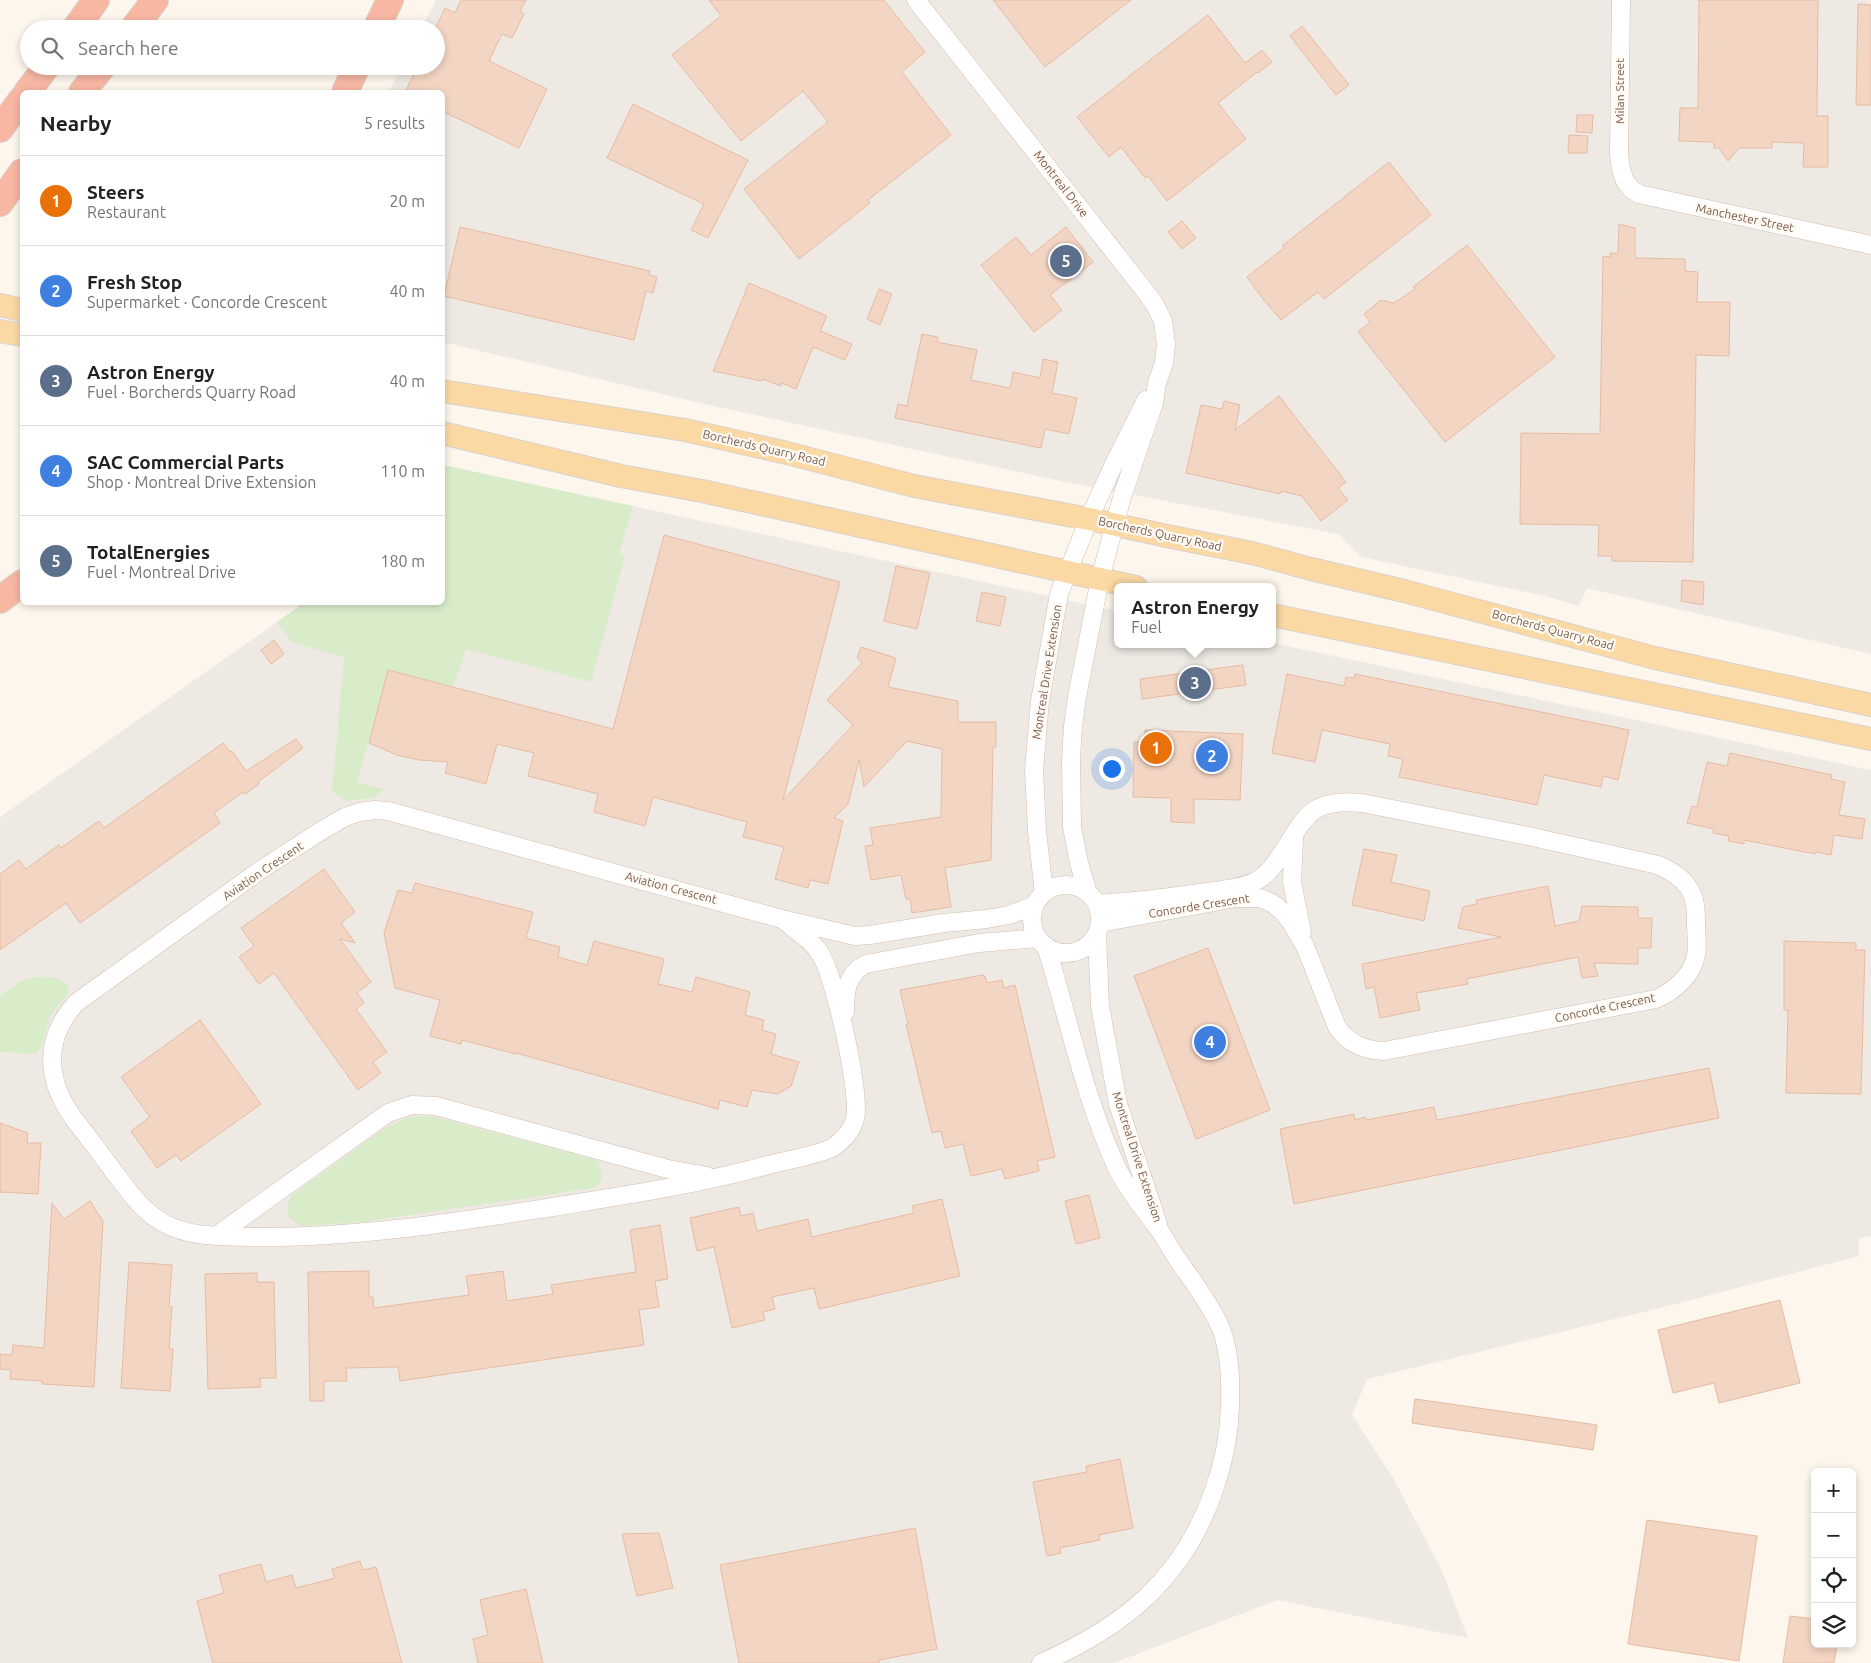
<!DOCTYPE html>
<meta charset="utf-8">
<style>
:root{--surface:#fff;--page:#f6f6f6;--text:#202124;--muted:#757577;--line:#e0e0e0;--accent:#e76f51}
body{margin:0;font-family:Ubuntu,sans-serif;background:var(--page);color:var(--text)}
.controls{position:absolute;right:15px;bottom:15px;display:grid;overflow:hidden;border-radius:8px;box-shadow:0 2px 8px #0003}
.controls button{width:45px;height:45px;display:grid;place-items:center;padding:0;border:0;border-bottom:1px solid var(--line);background:var(--surface);color:var(--text);font:25px sans-serif}
.you{position:absolute;left:1111px;top:768px;width:18px;height:18px;margin:-12px;border:4px solid #fff;border-radius:50%;background:#1a73e8;box-shadow:0 0 0 8px #1a73e833}
.badge{display:grid;place-items:center;width:32px;height:32px;border-radius:50%;background:var(--accent);color:#fff;font-size:16px;font-weight:700}
.pin{position:absolute;translate:-50% -50%;border:2px solid #fff;box-shadow:0 1px 5px #0006}
.popup{position:absolute;left:1114px;top:583px;width:162px;height:65px;box-sizing:border-box;display:grid;place-content:center;border-radius:8px;background:var(--surface);filter:drop-shadow(0 1px 4px #0005);font-size:16px;white-space:nowrap;color:var(--muted)}
.popup b{font-size:19px;color:var(--text)}
.popup::after{content:'';position:absolute;left:50%;top:100%;margin-left:-10px;border:10px solid transparent;border-top-color:var(--surface)}
.list{margin:0;padding:0;list-style:none}
h2{display:flex;justify-content:space-between;align-items:center;height:65px;margin:0;padding:0 20px;font-size:21px}
h2 small{font-size:16px;font-weight:400;color:var(--muted)}
.list li{display:grid;grid-template-columns:32px 1fr auto;gap:15px;align-items:center;box-sizing:border-box;height:90px;padding:0 20px;border-top:1px solid var(--line)}
.list b{display:block;font-size:19px;white-space:nowrap}
.list p{margin:0;font-size:16px;white-space:nowrap;color:var(--muted)}
.list em{font-size:16px;font-style:normal;color:var(--muted)}
.icon{flex:none;width:28px;height:28px;fill:none;stroke:currentColor;stroke-width:2;stroke-linecap:round;stroke-linejoin:round}
.map{position:relative;flex:none;width:1871px;height:1663px;overflow:hidden}
.search{position:absolute;background:var(--surface);box-shadow:0 2px 8px #0003;left:20px;top:20px;width:425px;height:55px;display:flex;align-items:center;gap:12px;box-sizing:border-box;padding:0 18px;border-radius:28px;color:var(--muted);font-size:19px}
.panel{position:absolute;background:var(--surface);box-shadow:0 2px 8px #0003;left:20px;top:90px;width:425px;height:515px;border-radius:8px}
.map>svg:first-child{display:block}
.industrial{fill:#efe9e4}
.green{fill:#d8ecc9}
.building{fill:#f3d5c3;stroke:#e6bba3}
.lines{fill:none;stroke-linecap:round;stroke-linejoin:round}
.minor-casing{stroke:#d1beb0;stroke-width:19}
.major-casing{stroke:#dad1cd;stroke-width:24}
.highway-casing{stroke:#dad1cd;stroke-width:28}
.minor{stroke:#fff;stroke-width:18}
.major{stroke:#fbd9a5;stroke-width:22}
.highway{stroke:#f7b7a3;stroke-width:26}
.labels{text-anchor:middle;stroke-width:4.5;stroke-linejoin:round;paint-order:stroke}
.street-label{font-size:12px;fill:#7a5c4d;stroke:#fffaf3}
</style>
<div class="map">
<svg width="1871" height="1663" viewBox="0 0 1871 1663">
<rect width="100%" height="100%" fill="#fdf6ec"/>
<path class="industrial" d="M436,0h1435v654l-284,-66 -8,18 -34,-10 -184,-39 -23,-23 -277,-53 -361,-78 -257,-61 -1,-250h-53l13,-26h34v-37h-15z
M443,465l674,146 1,33 155,-1 598,127v466l-12,2v18l-187,49 -305,74 -15,36 41,63 48,91 27,69 -191,-38 -163,63h-1114v-846l304,-214 138,-1z"/>
<path class="green" d="M443,465l190,41 -14,48 6,2 -34,126 -125,-33 -13,38 -65,-17 -31,112 27,7 -11,9 -28,3 -13,-10 12,-134 -52,-15 -15,-20 27,-19 138,-1z
M34,977c12,-1 38,-1 34,17 -7,9 -15,16 -19,26 -5,12 -4,25 -13,34l-36,-2v-56l21,-15z
M420,1116l15,1 161,43c8,10 9,20 -2,28l-231,34 -61,4c-15,-6 -18,-16 -11,-30l93,-67 22,-11z"/>
<path class="building" d="M461,0h65l-6,11 4,3 -12,24 -10,-4 -13,27 58,28 -28,59 -77,-37v-19h-37l13,-26h18v-39l9,-19 10,5z
M709,0h175l41,52 -23,20 49,63 -83,65 2,3 -71,56 -55,-70 84,-67 -25,-31 -62,50 -69,-86 49,-39z
M993,0h138l-86,67z
M1699,0h119l-1,116h11v51h-25l1,-24 -32,-1v6h-33l-11,13 -9,-13h-5v-6l-35,-1 1,-33h18z
M1858,4l13,1v100h-15z
M1208,15l37,48 17,-13 10,12 -14,11 -1,-1 -39,31 28,36 -79,62 -19,-25 -3,2 -24,-31 -12,10 -32,-40z
M1302,26l47,59 -13,10 -46,-59z
M633,104l115,56 -40,78 -17,-8 13,-26 -97,-46z
M1577,115h16l-1,18 -16,-1z
M1569,135l19,1 -1,17h-19z
M1389,162l42,53 -107,84 -6,-7 -37,28 -18,-21 -16,-22 37,-29 -2,-2z
M1182,221l14,17 -14,11 -14,-17z
M1619,224l16,4v30l50,1v12l13,1 -1,30h33l-1,54 -33,-1 -3,207 -81,-1v-5h-14l1,-31 -79,-1 1,-91 79,1 3,-178 7,1v-4l8,1z
M460,227l190,44 -1,4 8,2 -4,16 -7,-2 -12,49 -190,-44z
M1066,227l27,35 -43,33 12,15 -28,22 -53,-67 35,-28 15,18z
M1467,245l88,112 -110,85 -87,-110 12,-10 -6,-8 17,-14 13,3 21,-14 -2,-2z
M749,283l78,33 -7,15 32,13 -7,16 -32,-13 -17,42 -14,-6 -1,3 -18,-7 -1,2 -49,-10z
M879,289l13,5 -12,31 -13,-6z
M922,334l16,3 -1,5 40,8 -6,30 39,8 3,-16 27,6 3,-19 15,3 -6,31 25,5 -8,36 -24,-5 -4,19 -146,-30 3,-14 9,2z
M1279,396l67,86 -8,6 10,12 -27,21 -19,-25 -21,-5 -1,3 -94,-21 15,-68 21,4 2,-8 16,4 -5,25z
M664,535l176,47 -57,218 70,-75 -26,-25 35,-37 -5,-5 4,-11 35,11 -8,29 70,14v21h38v25h-3l-2,113 -46,8 6,39 -39,6 -2,-14h-4l-5,-24 -30,5 -6,-34 8,-1 -3,-17 71,-11 1,-68 -35,-8 -43,46 -5,-27 -11,44 -14,14 9,3 -15,63 -18,-4 -2,8 -33,-9 9,-32 -41,-10 4,-15 -94,-25 -8,29 -51,-14 4,-18 -70,-18 6,-23 -37,-9 -11,40 -41,-11 3,-11 -29,-2 -22,-5 -28,-12 19,-73 225,59z
M896,566l34,7 -13,56 -33,-8z
M1682,580l22,2 -1,23 -22,-4z
M982,592l24,5 -6,29 -24,-5z
M274,640l10,14 -13,10 -10,-14z
M1243,665l3,20 -104,14 -2,-20z
M1287,674l57,12 2,-9 8,1 1,-4 274,56 -11,50 -15,-4 -2,11 -57,-12 -7,30 -138,-28 4,-18 -15,-3 2,-12 -68,-14 -7,32 -43,-9z
M1145,730l98,4 -3,66 -46,-1v24l-23,-1v-24l-38,-1 1,-55h11z
M296,739l7,9 -45,34 1,2 -14,10 -2,-2 -29,21 6,10 -140,100 -14,-20 -66,47v-76l19,-14 7,9 33,-24 2,3 38,-27 5,7 119,-85 7,9 2,-1 14,20z
M1730,753l102,22 -1,4 14,3 -6,33 26,4 -3,20 -28,-4 -3,20 -15,-3 -1,2 -71,-14v4l-16,-3 1,-5 -16,-3 1,-4 -27,-6 5,-17 5,1 10,-45 20,4z
M1364,849l33,6 -6,27 39,9 -6,30 -72,-16z
M324,869l31,43 -14,11 14,20 -15,-4 31,43 -14,11 7,10 -8,6 31,43 -14,10 8,11 -23,17 -84,-117 -15,11 -20,-27 15,-11 -13,-18z
M415,883l118,29 -7,26 34,9 -2,10 29,8 7,-24 70,18 -6,25 34,8 4,-15 54,15 -5,23 19,5 -2,10 14,4 -5,20 28,8 -8,24 -13,8 -26,-4 -5,17 -27,-7 -2,9 -202,-56v1l-54,-14 -1,4 -31,-8 10,-36 -45,-12 -11,-55 14,-43 14,3z
M1548,886l7,40 24,-5 3,-15 56,1v11h14l-1,30h-13v16l-44,-1 4,13 -16,2 -4,-21 -112,22 2,5 -52,9 4,17 -40,8 -6,-31 -8,2 -4,-25 139,-27 -43,-9 5,-21 14,-3 -1,-4z
M1784,941l72,2v7h9l-4,144 -75,-1 2,-83h-4z
M1208,948l62,162 -74,29 -62,-163z
M983,975l2,1 2,7 15,-3 2,8 11,-3 40,172 -18,4 2,10 -34,8 -3,-10 -31,7 -8,-32 -18,4 -4,-17 -9,2 -26,-109h2l-8,-34z
M200,1020l61,84 -80,57 -5,-6 -19,13 -26,-37 19,-14 -29,-40z
M1709,1068l10,50 -425,86 -14,-75 74,-15 1,6 10,-3 1,3 68,-13 3,13z
M0,1123l28,10 -1,10h14l-3,51 -38,-2z
M1089,1195l11,43 -24,6 -11,-43z
M942,1199l18,77 -141,33 -5,-21 -42,9 3,12 -12,3 2,8 -33,8 -18,-81 -17,4 -7,-33 49,-11 2,9 12,-3 4,18 51,-12 4,18 102,-24 -2,-7z
M90,1201l13,20 -9,166 -52,-3v-3l-32,-2 1,-9 -11,-1v-15l12,1 1,-10 31,3 8,-145 12,16z
M660,1225l8,54 -13,2 4,26 -20,3 5,35 -244,36 -2,-14 -52,1 1,13h-23v20h-14l-2,-129 61,-1v26h4l1,11 95,-13 -3,-19 37,-5 4,30 46,-7 -2,-9 85,-13 -6,-42z
M129,1262l43,3 -3,41 3,1 -3,42h4l-3,42 -49,-3z
M257,1273v9h17l2,96h-16l1,9 -53,2 -3,-115z
M1780,1300l20,83 -81,20 -5,-20 -41,10 -15,-63z
M1415,1399l182,26 -4,25 -181,-27z
M1120,1459l13,69 -34,7 1,5 -40,8 1,5 -14,3 -14,-74 54,-10 -1,-6z
M1647,1520l110,16 -18,125 -111,-17z
M915,1528l22,121 -58,11v3h-140l-19,-98z
M659,1533l14,55 -36,8 -15,-62z
M360,1561l3,9 13,-3 26,96h-189l-16,-62 27,-8 -5,-18 42,-11 5,18 26,-7 4,13 39,-10 -3,-9z
M526,1589l17,74h-65l-5,-24 15,-4 -8,-35z
M1790,1616l25,3v25h22l-3,19h-51z"/>
<g class="lines">
<g class="minor-casing">
<path id="minor" d="M916,0l229,291 9,12 9,18 3,23 -2,19 -7,20 -3,20 -32,94 -22,82 -23,118 -4,29 -2,34 1,67 7,36 9,30
M1621,0l-2,154 2,15 4,12 6,8 8,5 232,51
M1294,837l-2,45 10,50
M1032 919a34 34 0 1 1 68 0a34 34 0 1 1-68 0Z
M1044,893l-7,-62 -3,-61 6,-69 19,-107 30,-75 25,-55 32,-64
M1098,904c34,-2 68,-6 102,-11 19,-3 40,-4 56,-12 11,-6 18,-15 24,-25 26,-38 28,-58 82,-53l166,33 130,29c11,5 23,11 30,22 8,11 8,24 8,37 0,10 2,21 0,31 -3,20 -22,36 -40,44l-272,52c-20,-1 -35,-7 -47,-24l-32,-81 -14,-24 -9,-11 -10,-8 -12,-5h-24l-136,25
M782,919c13,11 30,21 39,36 14,23 40,139 34,164 -3,13 -13,22 -23,29 -19,8 -40,11 -60,16 -72,20 -145,31 -219,43 -98,15 -197,31 -297,30 -28,-1 -58,1 -84,-10 -27,-11 -41,-33 -58,-55 -13,-18 -26,-35 -40,-53 -28,-38 -31,-80 2,-116l183,-132 65,-42 21,-12 15,-5 14,-2 14,1 394,108 73,17 15,-1 74,-12 43,-4 22,-4 26,-10
M1097,933l3,73 18,98 40,120
M845,1012c0,-20 1,-38 21,-48l113,-21 59,-5
M216,1236l172,-123 24,-8 24,1 232,63 39,7
M1041,1663c83,-36 143,-85 173,-173 10,-28 15,-54 16,-83 1,-27 0,-59 -11,-83 -11,-23 -27,-44 -41,-64 -7,-10 -12,-20 -18,-29 -15,-21 -32,-40 -43,-63 -33,-71 -48,-148 -71,-222"/>
</g>
<g class="major-casing">
<path id="major" d="M0,305l22,5
M0,331l22,4
M442,391l243,39 102,23 127,33 175,33 78,17 85,17 59,16 93,22 251,67 216,47
M442,433l179,43 81,15 434,96
M1272,615l599,124"/>
</g>
<g class="highway-casing">
<path id="highway" d="M75,29l21,-29
M133,29l22,-29
M376,29l14,-29
M27,92l20,-26
M82,92l21,-26
M345,92l12,-26
M0,129l22,-30
M0,203l22,-31
M0,600l22,-17"/>
</g>
<use href="#minor" class="minor"/>
<use href="#major" class="major"/>
<use href="#highway" class="highway"/>
</g>
<g class="labels">
<g class="street-label">
<text transform="translate(1620 91) rotate(-90)" y="4">Milan Street</text>
<text transform="translate(1061 184) rotate(52)" y="4">Montreal Drive</text>
<text transform="translate(1745 218) rotate(12)" y="4">Manchester Street</text>
<text transform="translate(764 448) rotate(13)" y="4">Borcherds Quarry Road</text>
<text transform="translate(1160 534) rotate(12)" y="4">Borcherds Quarry Road</text>
<text transform="translate(1553 630) rotate(15)" y="4">Borcherds Quarry Road</text>
<text transform="translate(1047 672) rotate(-81)" y="4">Montreal Drive Extension</text>
<text transform="translate(263 871) rotate(-34)" y="4">Aviation Crescent</text>
<text transform="translate(671 888) rotate(15)" y="4">Aviation Crescent</text>
<text transform="translate(1199 906) rotate(-9)" y="4">Concorde Crescent</text>
<text transform="translate(1605 1008) rotate(-12)" y="4">Concorde Crescent</text>
<text transform="translate(1137 1157) rotate(72)" y="4">Montreal Drive Extension</text>
</g>
</g>
</svg>
<div class="controls">
<button>+</button>
<button>−</button>
<button><svg class="icon" aria-label="locate" viewBox="0 0 24 24"><circle cx="12" cy="12" r="6"/><path d="M12 2v4M12 18v4M2 12h4M18 12h4"/></svg></button>
<button><svg class="icon" aria-label="layers" viewBox="0 0 24 24"><path d="M12 4l9 5-9 5-9-5zM3 14l9 5 9-5"/></svg></button>
</div>
<div class="you"></div>
<div class="pin badge" style="left:1156px;top:748px;background:#e8710a">1</div>
<div class="pin badge" style="left:1212px;top:756px;background:#3f7fe0">2</div>
<div class="pin badge" style="left:1195px;top:683px;background:#5c6f8a">3</div>
<div class="popup"><b>Astron Energy</b>Fuel</div>
<div class="pin badge" style="left:1210px;top:1042px;background:#3f7fe0">4</div>
<div class="pin badge" style="left:1066px;top:261px;background:#5c6f8a">5</div>
<div class="search"><svg class="icon" aria-label="search" viewBox="0 0 24 24"><circle cx="10" cy="10" r="6"/><path d="M15 15l6 6"/></svg>Search here</div>
<section class="panel">
<h2>Nearby<small>5 results</small></h2>
<ul class="list">
<li><span class="badge" style="background:#e8710a">1</span><div><b>Steers</b><p>Restaurant</p></div><em>20 m</em></li>
<li><span class="badge" style="background:#3f7fe0">2</span><div><b>Fresh Stop</b><p>Supermarket · Concorde Crescent</p></div><em>40 m</em></li>
<li><span class="badge" style="background:#5c6f8a">3</span><div><b>Astron Energy</b><p>Fuel · Borcherds Quarry Road</p></div><em>40 m</em></li>
<li><span class="badge" style="background:#3f7fe0">4</span><div><b>SAC Commercial Parts</b><p>Shop · Montreal Drive Extension</p></div><em>110 m</em></li>
<li><span class="badge" style="background:#5c6f8a">5</span><div><b>TotalEnergies</b><p>Fuel · Montreal Drive</p></div><em>180 m</em></li>
</ul>
</section>
</div>
